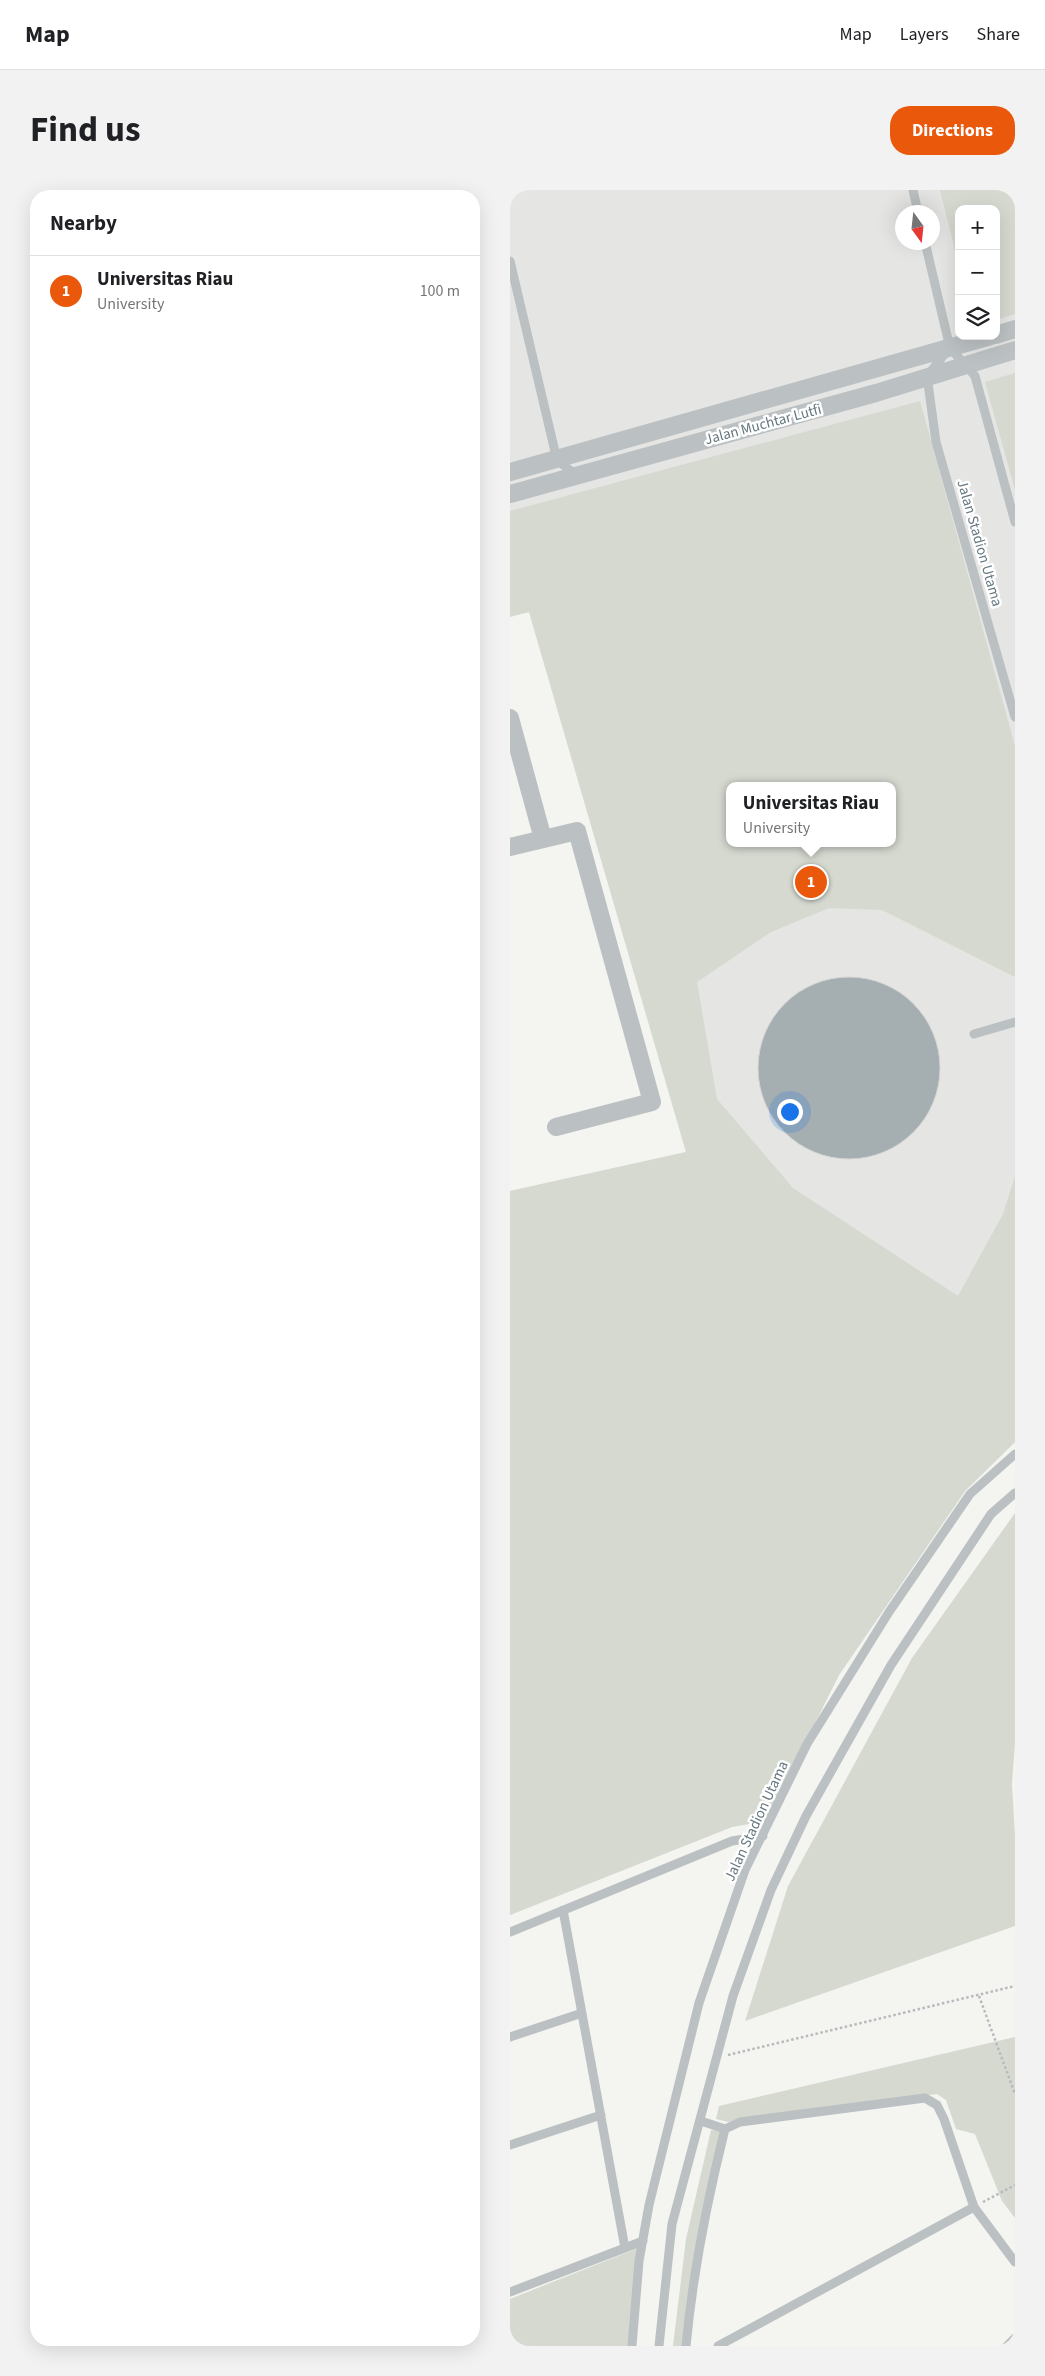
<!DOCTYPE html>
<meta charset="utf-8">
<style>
:root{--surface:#fff;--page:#f2f2f2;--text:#202124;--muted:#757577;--line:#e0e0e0;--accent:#ea580c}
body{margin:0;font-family:"Source Sans 3",sans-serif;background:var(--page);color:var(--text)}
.controls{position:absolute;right:15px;top:15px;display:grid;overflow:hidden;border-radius:10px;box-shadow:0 5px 20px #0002}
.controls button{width:45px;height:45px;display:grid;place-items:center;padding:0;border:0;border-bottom:1px solid var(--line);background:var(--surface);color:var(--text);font:25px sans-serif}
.compass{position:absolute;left:385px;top:15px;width:45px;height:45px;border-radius:50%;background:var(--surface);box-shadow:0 5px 20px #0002;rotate:165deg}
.you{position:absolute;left:279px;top:921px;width:18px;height:18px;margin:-12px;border:4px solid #fff;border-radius:50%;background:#1a73e8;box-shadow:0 0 0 8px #1a73e833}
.badge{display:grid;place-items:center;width:32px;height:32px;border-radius:50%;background:var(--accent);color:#fff;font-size:16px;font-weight:700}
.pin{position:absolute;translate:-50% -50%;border:2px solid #fff;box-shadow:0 1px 5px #0006}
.popup{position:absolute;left:216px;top:592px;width:170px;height:65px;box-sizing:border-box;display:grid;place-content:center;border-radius:10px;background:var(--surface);filter:drop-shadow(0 1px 4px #0005);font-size:16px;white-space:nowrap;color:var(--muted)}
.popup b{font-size:19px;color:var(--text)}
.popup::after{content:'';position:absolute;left:50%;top:100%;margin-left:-10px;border:10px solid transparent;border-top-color:var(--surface)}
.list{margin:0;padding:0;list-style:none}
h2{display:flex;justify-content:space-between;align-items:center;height:65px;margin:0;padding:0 20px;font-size:21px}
h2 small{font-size:16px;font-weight:400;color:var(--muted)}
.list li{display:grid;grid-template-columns:32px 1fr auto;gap:15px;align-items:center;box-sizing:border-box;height:70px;padding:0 20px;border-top:1px solid var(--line)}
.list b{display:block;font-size:19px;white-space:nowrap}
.list p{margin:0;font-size:16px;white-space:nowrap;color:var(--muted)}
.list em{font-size:16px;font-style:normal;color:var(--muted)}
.icon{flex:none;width:28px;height:28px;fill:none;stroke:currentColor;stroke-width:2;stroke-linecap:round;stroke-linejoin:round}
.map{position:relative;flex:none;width:505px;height:2156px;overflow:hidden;border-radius:20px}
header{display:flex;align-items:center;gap:30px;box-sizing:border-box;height:70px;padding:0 25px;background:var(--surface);border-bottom:1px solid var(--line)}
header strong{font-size:24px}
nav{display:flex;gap:28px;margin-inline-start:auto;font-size:18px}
.intro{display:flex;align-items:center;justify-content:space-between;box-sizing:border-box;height:120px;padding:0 30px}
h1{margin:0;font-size:35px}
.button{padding:12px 22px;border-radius:20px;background:var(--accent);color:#fff;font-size:18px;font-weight:700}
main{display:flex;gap:30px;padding:0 30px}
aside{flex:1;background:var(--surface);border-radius:20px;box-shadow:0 5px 20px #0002}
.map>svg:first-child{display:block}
.built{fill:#e5e5e4;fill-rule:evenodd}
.green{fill:#d5d9d0;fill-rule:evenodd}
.building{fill:#a5aeb1;stroke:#d6d5d3}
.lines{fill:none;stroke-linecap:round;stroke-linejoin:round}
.path{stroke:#b7babc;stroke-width:2.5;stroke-dasharray:2.5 2.5;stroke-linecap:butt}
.lane{stroke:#bbc0c2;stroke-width:9}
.street{stroke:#bbc0c2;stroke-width:18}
.labels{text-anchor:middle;stroke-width:5;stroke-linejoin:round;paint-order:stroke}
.street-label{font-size:15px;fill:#657880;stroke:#fff}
</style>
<header>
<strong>Map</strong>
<nav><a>Map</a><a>Layers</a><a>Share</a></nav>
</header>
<div class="intro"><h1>Find us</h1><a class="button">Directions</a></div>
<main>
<aside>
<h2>Nearby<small></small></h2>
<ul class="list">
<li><span class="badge">1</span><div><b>Universitas Riau</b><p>University</p></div><em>100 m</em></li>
</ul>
</aside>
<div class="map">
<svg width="505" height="2156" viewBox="0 0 505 2156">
<rect width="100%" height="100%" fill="#f4f4f1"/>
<path class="built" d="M0,0h505v1252l-50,49 -126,184 -73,146 -34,6 -222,88v-724l176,-39 -157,-540 -19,-77zM449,19h37v127h-37zM392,22h30v30h-30zM220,596h162v57h-162z"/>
<path class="green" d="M430,0h75v124l-19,6v-111h-37v57z
M505,183v117l-30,-108z
M410,211l95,345v231l-133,-67 -53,-2 -58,24 -74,50 20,117 76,89 165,108 45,-82 12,-38v266l-50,49 -126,184 -73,146 -34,6 -222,88v-724l176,-39 -157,-540 -19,5v-106zM220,596h162v57h-162z
M505,1323v230l-3,41 3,52v90l-270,95 43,-135 124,-228z
M505,1847v181l-13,-17 -27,-67 -19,-5 -10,-29 -9,-6 -196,24 -13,4 -12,-3 3,-13z
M201,1940l11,1 -39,215h-10l13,-107z
M128,2058l-9,98h-119v-47z"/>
<path class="building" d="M248 878a91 91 0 1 1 182 0a91 91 0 1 1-182 0Z"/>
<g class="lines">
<path class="path" d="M469,1806l36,98
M218,1865l287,-69
M473,2012l32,-17"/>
<path class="lane" d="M403,0l5,22
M415,52l25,106 25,28 40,146
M0,71l47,199 19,15
M438,160l-21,26 9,66 79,275
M464,844l41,-12
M53,1720l62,338
M0,1742l222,-91 31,-5
M0,1847l72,-24
M191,1931l24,8
M0,1955l91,-30
M0,2102l133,-51
M122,2156l7,-85 10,-56 50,-202 46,-133 62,-126 82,-132 81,-118 45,-40
M149,2156l13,-122 61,-228 38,-106 35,-74 85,-151 100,-151 24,-21
M176,2156c7,-74 21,-145 39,-217l15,-7 185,-24 12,7 7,14 30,88 41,55
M208,2156l256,-139
M497,2156l8,-8"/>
<path class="street" d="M486,145l19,-6
M0,282l481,-136
M0,304l366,-101 139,-43
M0,528l33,121
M0,657l67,-16 75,271 -96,25"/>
</g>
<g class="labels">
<g class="street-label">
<text transform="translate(253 234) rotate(-15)" y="5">Jalan Muchtar Lutfi</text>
<text transform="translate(470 353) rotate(74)" y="5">Jalan Stadion Utama</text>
<text transform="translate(246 1631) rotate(-65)" y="5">Jalan Stadion Utama</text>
</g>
</g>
</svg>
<div class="controls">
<button>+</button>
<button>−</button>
<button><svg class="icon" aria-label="layers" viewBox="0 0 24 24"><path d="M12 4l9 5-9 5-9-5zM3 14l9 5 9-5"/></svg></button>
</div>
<svg class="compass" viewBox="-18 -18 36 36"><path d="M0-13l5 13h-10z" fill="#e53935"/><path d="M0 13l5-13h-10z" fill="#757577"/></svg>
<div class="you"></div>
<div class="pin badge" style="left:301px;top:692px">1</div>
<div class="popup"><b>Universitas Riau</b>University</div>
</div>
</main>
